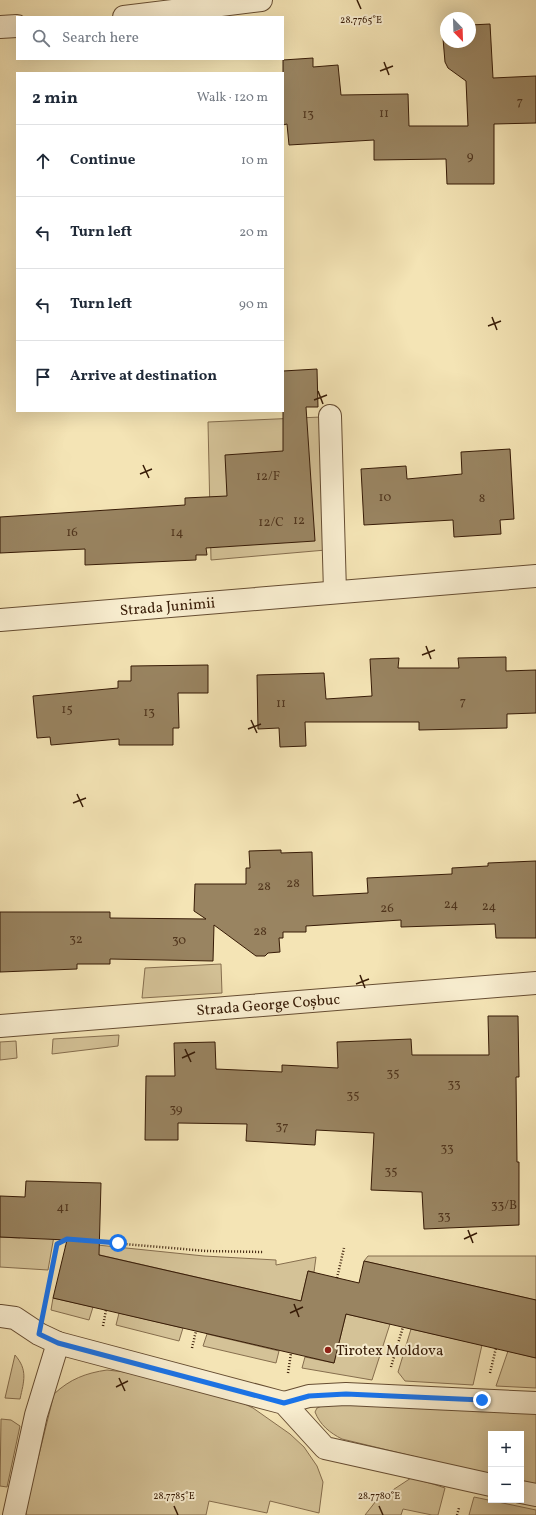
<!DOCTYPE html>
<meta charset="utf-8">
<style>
:root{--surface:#fff;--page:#f6f6f7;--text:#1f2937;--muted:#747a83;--line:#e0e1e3}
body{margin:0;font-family:Vollkorn,serif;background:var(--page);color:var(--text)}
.controls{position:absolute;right:12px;bottom:12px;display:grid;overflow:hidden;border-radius:0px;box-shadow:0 4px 16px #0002}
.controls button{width:36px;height:36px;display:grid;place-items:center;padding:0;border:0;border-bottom:1px solid var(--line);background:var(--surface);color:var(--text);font:20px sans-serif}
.compass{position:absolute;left:440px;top:12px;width:36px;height:36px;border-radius:50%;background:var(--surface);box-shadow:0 4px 16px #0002;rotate:157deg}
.stop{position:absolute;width:12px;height:12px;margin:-9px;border:3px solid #1a73e8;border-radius:50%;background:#fff}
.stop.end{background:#1a73e8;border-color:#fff;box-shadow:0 1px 4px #0008}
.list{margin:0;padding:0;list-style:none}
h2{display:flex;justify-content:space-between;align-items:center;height:52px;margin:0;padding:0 16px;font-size:17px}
h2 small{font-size:13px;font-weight:400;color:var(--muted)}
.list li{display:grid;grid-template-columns:26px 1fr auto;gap:12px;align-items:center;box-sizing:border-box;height:72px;padding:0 16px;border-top:1px solid var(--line)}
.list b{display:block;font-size:15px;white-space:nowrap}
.list em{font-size:13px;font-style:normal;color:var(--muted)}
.icon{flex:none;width:22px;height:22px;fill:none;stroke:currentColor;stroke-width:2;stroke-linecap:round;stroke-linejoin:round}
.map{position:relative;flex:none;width:536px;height:1515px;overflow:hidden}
.search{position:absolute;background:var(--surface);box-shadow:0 4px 16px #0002;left:16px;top:16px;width:268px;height:44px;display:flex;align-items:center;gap:10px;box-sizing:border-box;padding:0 14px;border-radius:0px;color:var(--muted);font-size:15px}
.panel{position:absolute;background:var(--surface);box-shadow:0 4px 16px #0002;left:16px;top:72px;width:268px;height:340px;border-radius:0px}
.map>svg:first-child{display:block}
.green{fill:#d4c297;stroke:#866e4e}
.building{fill:#998461;stroke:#371b06}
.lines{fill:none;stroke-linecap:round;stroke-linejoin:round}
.minor-casing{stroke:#664d32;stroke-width:24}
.path{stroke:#371b06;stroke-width:2.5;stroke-dasharray:1 2;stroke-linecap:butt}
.minor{stroke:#f8edcf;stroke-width:22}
.route{stroke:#1a73e8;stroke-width:5}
.ticks{fill:none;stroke:#371b06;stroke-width:1.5}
.poi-dot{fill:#8f2418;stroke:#f8edcf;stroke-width:1.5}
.labels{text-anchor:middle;stroke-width:4;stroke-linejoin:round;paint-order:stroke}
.number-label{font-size:13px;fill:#50351d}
.street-label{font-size:15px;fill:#371b06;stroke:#f8edcf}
.poi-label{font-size:15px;fill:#371b06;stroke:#f8edcf;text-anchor:start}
.ticks-label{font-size:10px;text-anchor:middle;fill:#371b06;stroke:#f8edcf;stroke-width:4;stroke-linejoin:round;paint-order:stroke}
</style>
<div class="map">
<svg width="536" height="1515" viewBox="0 0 536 1515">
<rect width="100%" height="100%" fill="#f4e4b5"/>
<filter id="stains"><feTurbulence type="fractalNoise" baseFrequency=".005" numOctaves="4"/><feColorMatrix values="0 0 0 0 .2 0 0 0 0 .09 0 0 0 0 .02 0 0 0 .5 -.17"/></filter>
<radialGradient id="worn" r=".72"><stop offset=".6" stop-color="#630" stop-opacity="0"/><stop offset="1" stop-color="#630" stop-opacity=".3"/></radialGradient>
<path class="green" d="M321,417l5,133 -115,10 -3,-138z
M221,964l1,29 -80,5 3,-30z
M119,1035l-1,11 -66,8 1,-15z
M16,1041l1,17 -17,2v-18z
M21,1234l33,2 -6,34 -48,-3v-30l20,1z
M68,1242l136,14 72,4v5l40,-8 -2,15 -6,-1 -7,30 -236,-54z
M368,1256h168v44l-172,-39z
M53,1298l40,9 -4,13 -38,-10z
M119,1313l64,15 -4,13 -63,-16z
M346,1314l44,10 -18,56 -70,-12 3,-11 29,6z
M411,1329l71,16 -9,40 -68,-4 -7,-9z
M207,1334l72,17 -3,12 -73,-17z
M508,1351l28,7v30l-40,-2z
M15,1355c13,15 9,26 5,44l-15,-1z
M107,1370l45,5 68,17 33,16 37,26 14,13 13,19 6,16 -4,31 -49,-12 -3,12 -58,-12 -3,14h-179l-2,-4 29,-117c16,-15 32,-21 53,-24z
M334,1401l202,11v73l-15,-3v-48h-30v41l-149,-36c-12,-6 -22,-14 -27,-27l2,-4z
M1,1419l10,1 9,6 -13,61 -7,-1z
M411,1478l22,6 12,4 -7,27h-6l-29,-6 -2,6h-36l11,-14z
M474,1497l62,13v5h-67z"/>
<path class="building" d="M490,24l3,54 43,-2v47l-42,1v60h-47l-1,-25 -72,1v-20l-85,5 -2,-21 -4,1v-65l30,-2v9l25,-2 3,30 67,-1 1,32h59l-2,-45 -18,-13 -3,-6 -3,-35h4v15h24v-17z
M317,369l1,38h-12l9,134 -109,7 1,7h-11v5l-111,5v-16l-85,4v-36l185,-12v-7l42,-2 -2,-41 58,-4v-80z
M510,449l4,70 -14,1 1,14 -47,3 -1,-17 -89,5 -3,-56 45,-3 1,13 55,-5 -1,-22z
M506,657v14l30,-1v43l-29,1v14l-88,2v-8h-114l1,24 -26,1 -1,-19 -21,1 -1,-54 67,-2 2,26 46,-3 -2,-37 29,-1 -1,10h61l-1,-10z
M208,665v28h-30l1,35h-6v17h-54v-6l-68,6 -1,-8 -13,1 -4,-42 85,-8v-7h13v-15z
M281,850v3l31,-1 1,44 55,-3 -1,-15 85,-4v-6l36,-2v-3l48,-2v77h-40l-1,-14 -94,3v-7l-95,6v6h-23v6h-4l1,14 -12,1 -3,3h-9l-42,-31 -1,36 -103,-2v5h-33v5l-77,3v-60h110v6l96,1 -12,-8 1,-27h51v-16h4l-1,-17z
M488,1016h30l1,61h-3l1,85h2v63l-95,4 -2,-37 -51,-2 3,-57 -58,-3 -1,15 -69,-4 1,-17 -69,-1v17h-33l1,-64h29l-1,-33 41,-1 1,27 66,3v-7l56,3 -1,-26 74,-3 1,16h77z
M26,1181l75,2 -2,72 202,46 7,-30 51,12 5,-22 172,39v58l-190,-44 -12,49 -281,-65 14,-58 -67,-3v-41l25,1z"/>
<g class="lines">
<g class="minor-casing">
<g id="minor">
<path d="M124,17l137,-17"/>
<path d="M0,27l17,-1"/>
<path d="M330,416l5,176"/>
<path id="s1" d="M0,620l536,-44"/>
<path id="s2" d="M0,1026l536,-43"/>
<path d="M0,1316l15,2 24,16 19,9 226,60 41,45 166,37"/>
<path d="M284,1403l25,-7 37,-2 190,9"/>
<path d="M521,1492l15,3"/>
<path d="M14,1515l22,-100 22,-72"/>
</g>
</g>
<path class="path" d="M337,1278l7,-30
M45,1304l12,-60 10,-5 139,12 57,1
M103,1326l3,-16
M192,1348l4,-17
M391,1367l12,-40
M288,1373l3,-20
M490,1373l6,-25
M457,1515l2,-7"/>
<use href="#minor" class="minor"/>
</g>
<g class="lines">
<path class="route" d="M118,1243l-51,-4 -10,5 -18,90 19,9 226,60 25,-7 37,-2 136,6"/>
</g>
<path class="ticks" d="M357,0l4,9M384,62l5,13M380,71l13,-5M492,317l5,13M488,326l13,-5M318,391l5,13M314,400l13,-5M143,465l6,13M140,474l12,-5M426,646l5,13M422,655l13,-5M251,720l6,13M248,729l13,-5M77,794l6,13M73,803l13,-5M360,975l5,13M356,984l13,-5M185,1049l6,13M182,1058l13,-6M468,1230l5,13M464,1239l13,-6M294,1304l5,13M290,1313l13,-6M119,1378l6,13M116,1387l12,-6M174,1506l4,9M379,1506l4,9"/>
<circle class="poi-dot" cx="328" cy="1350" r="4"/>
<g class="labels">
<g class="number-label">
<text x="520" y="105">7</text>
<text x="384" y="117">11</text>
<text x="308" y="118">13</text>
<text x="470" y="160">9</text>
<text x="268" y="480">12/F</text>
<text x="385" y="501">10</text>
<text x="482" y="502">8</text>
<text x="299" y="524">12</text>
<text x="271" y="526">12/C</text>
<text x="72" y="536">16</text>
<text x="177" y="536">14</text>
<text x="463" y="705">7</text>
<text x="281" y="707">11</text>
<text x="67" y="713">15</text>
<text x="149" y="716">13</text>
<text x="293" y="887">28</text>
<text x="264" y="890">28</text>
<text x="451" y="908">24</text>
<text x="489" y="910">24</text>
<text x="387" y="912">26</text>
<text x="260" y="935">28</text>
<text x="76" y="943">32</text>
<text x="179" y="944">30</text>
<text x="393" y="1077">35</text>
<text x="454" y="1088">33</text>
<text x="353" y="1099">35</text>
<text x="176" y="1113">39</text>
<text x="282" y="1130">37</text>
<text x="447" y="1152">33</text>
<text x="391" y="1175">35</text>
<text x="504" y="1209">33/B</text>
<text x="63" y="1211">41</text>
<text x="444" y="1220">33</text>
</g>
<g class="street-label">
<text dy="5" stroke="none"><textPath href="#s1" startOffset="168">Strada Junimii</textPath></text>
<text dy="5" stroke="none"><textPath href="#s2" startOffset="269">Strada George Coșbuc</textPath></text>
</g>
<g class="poi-label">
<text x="336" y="1355">Tirotex Moldova</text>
</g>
</g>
<g class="ticks-label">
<text x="361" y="23">28.7765°E</text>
<text x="174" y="1499">28.7785°E</text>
<text x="379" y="1499">28.7780°E</text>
</g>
<rect width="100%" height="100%" filter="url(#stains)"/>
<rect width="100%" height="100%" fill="url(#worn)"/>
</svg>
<div class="controls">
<button>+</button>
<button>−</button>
</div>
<svg class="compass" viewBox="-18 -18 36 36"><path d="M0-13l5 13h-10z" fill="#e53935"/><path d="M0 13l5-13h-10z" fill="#747a83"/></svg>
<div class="stop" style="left:118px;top:1243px"></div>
<div class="stop end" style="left:482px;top:1400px"></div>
<div class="search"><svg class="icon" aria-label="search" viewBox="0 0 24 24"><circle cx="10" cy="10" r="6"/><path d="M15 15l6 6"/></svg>Search here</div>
<section class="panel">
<h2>2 min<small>Walk · 120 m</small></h2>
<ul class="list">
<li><svg class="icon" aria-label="ahead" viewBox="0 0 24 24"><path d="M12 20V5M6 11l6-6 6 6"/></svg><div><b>Continue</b></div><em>10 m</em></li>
<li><svg class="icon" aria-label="left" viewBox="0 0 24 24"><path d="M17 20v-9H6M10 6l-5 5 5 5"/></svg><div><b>Turn left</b></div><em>20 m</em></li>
<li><svg class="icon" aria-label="left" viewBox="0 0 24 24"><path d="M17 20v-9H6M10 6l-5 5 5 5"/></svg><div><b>Turn left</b></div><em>90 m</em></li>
<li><svg class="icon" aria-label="arrive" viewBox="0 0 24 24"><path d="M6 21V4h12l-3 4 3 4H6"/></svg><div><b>Arrive at destination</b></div></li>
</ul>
</section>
</div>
